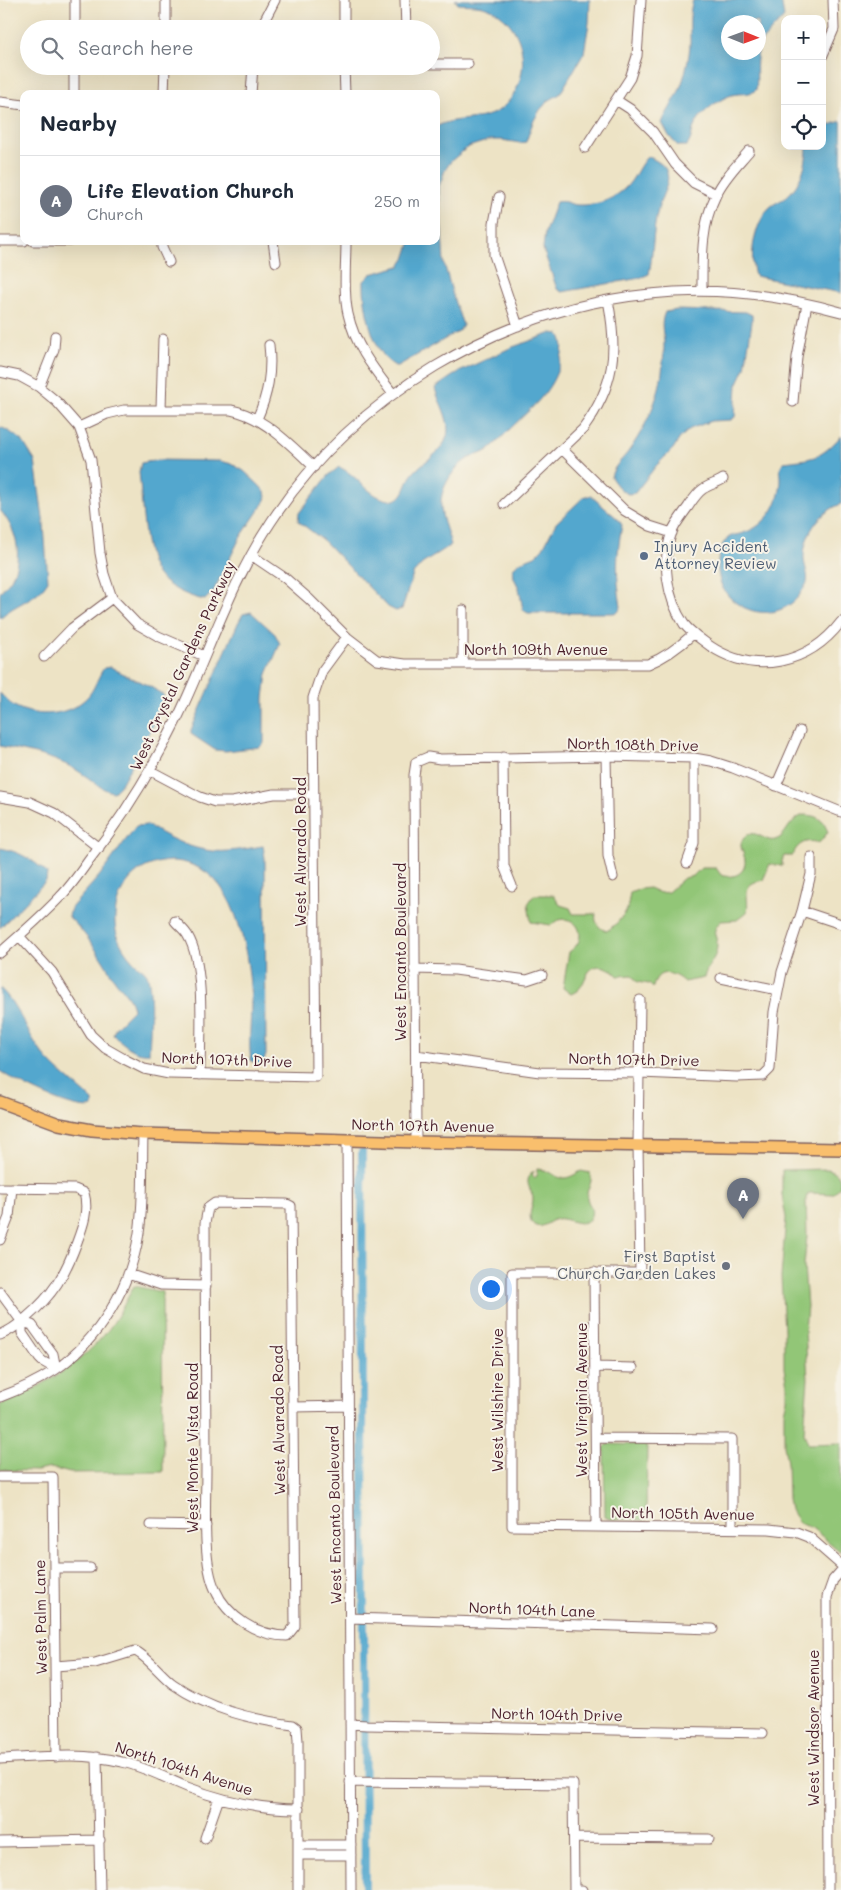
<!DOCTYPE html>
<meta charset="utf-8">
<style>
:root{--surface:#fff;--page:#f2f2f3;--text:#1f2937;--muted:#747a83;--line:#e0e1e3;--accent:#111827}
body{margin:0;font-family:Mali,sans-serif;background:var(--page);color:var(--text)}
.controls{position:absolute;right:15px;top:15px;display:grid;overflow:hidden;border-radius:10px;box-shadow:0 5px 20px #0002}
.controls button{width:45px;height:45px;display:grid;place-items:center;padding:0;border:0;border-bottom:1px solid var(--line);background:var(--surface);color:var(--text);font:25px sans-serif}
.compass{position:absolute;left:721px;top:15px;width:45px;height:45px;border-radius:50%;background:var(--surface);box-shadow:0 5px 20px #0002;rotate:91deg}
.you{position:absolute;left:490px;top:1288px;width:18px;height:18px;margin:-12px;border:4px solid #fff;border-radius:50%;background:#1a73e8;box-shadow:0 0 0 8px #1a73e833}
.badge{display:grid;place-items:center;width:32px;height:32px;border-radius:50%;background:var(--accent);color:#fff;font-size:16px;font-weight:700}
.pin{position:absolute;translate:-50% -41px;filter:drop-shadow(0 1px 2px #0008)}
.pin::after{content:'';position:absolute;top:26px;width:18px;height:15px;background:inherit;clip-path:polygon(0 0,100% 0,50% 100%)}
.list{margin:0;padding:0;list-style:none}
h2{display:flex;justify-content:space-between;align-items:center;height:65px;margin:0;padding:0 20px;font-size:21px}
h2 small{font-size:16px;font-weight:400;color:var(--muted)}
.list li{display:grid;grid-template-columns:32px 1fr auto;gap:15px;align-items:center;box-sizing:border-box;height:90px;padding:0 20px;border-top:1px solid var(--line)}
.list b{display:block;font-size:19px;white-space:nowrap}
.list p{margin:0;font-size:16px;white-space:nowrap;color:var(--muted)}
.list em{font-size:16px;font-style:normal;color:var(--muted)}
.icon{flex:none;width:28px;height:28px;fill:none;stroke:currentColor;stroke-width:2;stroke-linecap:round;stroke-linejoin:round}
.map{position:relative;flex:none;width:841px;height:1890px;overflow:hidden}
.search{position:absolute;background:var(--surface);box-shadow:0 5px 20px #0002;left:20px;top:20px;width:420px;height:55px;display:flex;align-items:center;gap:12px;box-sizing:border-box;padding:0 18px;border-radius:28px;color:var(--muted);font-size:19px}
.panel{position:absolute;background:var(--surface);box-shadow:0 5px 20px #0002;left:20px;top:90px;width:420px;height:155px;border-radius:10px}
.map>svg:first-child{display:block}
.green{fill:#92c677;stroke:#6e7251}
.water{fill:#52a7ce;stroke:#4e637c}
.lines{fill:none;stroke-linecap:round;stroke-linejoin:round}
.canal{stroke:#52a7ce;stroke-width:8}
.minor-casing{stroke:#836461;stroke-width:11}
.major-casing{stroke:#836461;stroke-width:14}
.minor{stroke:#fff;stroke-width:9}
.major{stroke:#f9bf6d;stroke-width:11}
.service-dot{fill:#5c6f8a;stroke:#f7f3e8;stroke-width:2}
.worship-dot{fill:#6b7280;stroke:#f7f3e8;stroke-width:2}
.labels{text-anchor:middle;stroke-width:4;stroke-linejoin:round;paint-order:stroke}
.service-label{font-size:15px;fill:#4e5e75;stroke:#f7f3e8;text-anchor:start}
.street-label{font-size:15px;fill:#4a1f2b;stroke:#f7f3e8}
.worship-label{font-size:15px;fill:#5b616d;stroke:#f7f3e8;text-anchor:end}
</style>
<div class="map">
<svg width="841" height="1890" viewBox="0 0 841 1890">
<rect width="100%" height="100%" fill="#f7f3e8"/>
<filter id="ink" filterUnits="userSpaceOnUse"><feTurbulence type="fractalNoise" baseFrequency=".02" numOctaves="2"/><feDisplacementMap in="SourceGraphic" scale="10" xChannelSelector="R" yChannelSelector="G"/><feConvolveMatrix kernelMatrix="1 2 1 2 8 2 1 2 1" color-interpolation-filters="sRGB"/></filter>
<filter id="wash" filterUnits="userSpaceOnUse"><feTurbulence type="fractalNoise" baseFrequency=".0096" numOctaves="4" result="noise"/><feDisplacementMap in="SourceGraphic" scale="20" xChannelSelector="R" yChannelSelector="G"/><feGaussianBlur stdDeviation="1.12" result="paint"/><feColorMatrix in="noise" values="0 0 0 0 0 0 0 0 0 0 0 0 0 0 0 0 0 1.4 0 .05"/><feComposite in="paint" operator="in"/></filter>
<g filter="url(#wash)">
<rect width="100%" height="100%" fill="#ede3c5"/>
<path class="green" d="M803,815c14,0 20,4 25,17l-9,11c-13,-4 -21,0 -27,13h-8l-2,5v5l-12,-2 -7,16c-24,4 -13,16 -16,32l-10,8 -16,1c-12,12 -3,14 -4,25 0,13 -11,20 -13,32l-20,4c-12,-11 -28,-14 -31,6l-4,-4 -12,-2 -5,-7 -14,1c-7,-9 -23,-15 -30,-3 -6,10 -5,16 -17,21l-8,-6 6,-36c25,-16 2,-45 -18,-27l-20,-3 -3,-18 6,-9h20l6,10 10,3 3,6h23c-2,8 3,15 11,17l10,-8 10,-13 3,-17 10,-4 9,-1 11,5 8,-1 16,-14 9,-2 8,-8h15l5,7c12,4 25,-1 24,-15 -1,-8 -8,-15 -1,-22 11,-12 20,5 31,2 12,-3 11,-18 28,-25z
M537,1169c21,2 19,18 44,2l9,2c3,9 -1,12 -3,20 -2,12 12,16 -1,30 -12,1 -23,-6 -30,-4 -7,2 -14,11 -22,6 -8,-7 -1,-18 -1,-26 0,-7 -6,-12 -5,-19 1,-4 3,-7 6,-9l-2,4 2,3 3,-2z
M828,1169c10,3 13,7 12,18l-7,7 -24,-1 -3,4 1,39 -3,29 3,41 -2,25 3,48 -4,54 4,11 33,-1v109l-29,-24 -13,-5 -9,-14 -2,-10 -1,-36 -3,-18v-33l3,-13v-14l-3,-17v-37l-3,-54 5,-59 -4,-23v-25z
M134,1286l28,6 1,180 -93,1 -19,-5 -15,3 -36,-1v-65c39,-17 77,-38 104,-70 13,-15 21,-33 30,-49z
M608,1444l39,1 -1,75 -37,-1 -4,-2 -1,-69z"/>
<path class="water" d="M455,0h135l-1,23 -5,30 -24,41 -12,7 -8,9 -7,12 -7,20 -6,1 -18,-3h-12l-22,7 -17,14 -6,9 -6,17 5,76 11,40 8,22 -4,6 -61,35h-3c-23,-13 -32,-61 -31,-85l7,-7 29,-8 5,-7 6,-18h25v-114c20,-12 46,-3 66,-19 32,-28 26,-82 -13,-100 -10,-4 -20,-3 -31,-4z
M693,0h88l3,17 -23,25 -3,10v-30h-30v30h30c-3,15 0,24 -2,38 -8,6 -18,2 -27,6 -14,6 -29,17 -35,31 -3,7 -2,12 -7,19h-9l-9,-10 -7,-13c3,-8 7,-13 11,-21 9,-14 13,-31 16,-48 3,-18 -2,-36 4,-54z
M841,121v172l-86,-17c-6,-21 -1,-49 13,-67 5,-6 14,-8 19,-13 14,-12 20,-32 20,-50h15v-18z
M648,156c6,4 15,7 18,14 5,12 -2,20 -5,30 -9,24 -7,50 -12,74l-9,4 -78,14 -5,-3 -14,-40 2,-17 11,-30c12,-2 13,3 22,3 19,1 38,-6 50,-20 8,-9 11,-20 20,-29z
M677,310l69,2 6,3v7l-7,46 -8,17 -2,32 -4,3 -20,1 -21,8 -10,9 -7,11 -17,17 -21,27 -7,1c-8,-4 -12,-9 -17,-17 2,-10 11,-17 17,-25 13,-18 24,-39 30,-60 4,-15 6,-33 6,-50 -1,-11 -4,-19 1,-30z
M552,333l7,1c5,7 4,16 2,25 -8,33 -28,47 -51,70 -7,7 -14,15 -22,21 -4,3 -9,4 -14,6 -13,5 -23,17 -29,30 -10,22 1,39 6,59l-29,19 -9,10 -11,35 -6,2 -8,-4 -64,-66 -26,-20 1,-8 30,-38 10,-8c19,8 30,31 51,33 14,2 16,-16 21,-24 10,-15 31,-21 36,-40 4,-17 -8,-32 -12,-48l22,-15 53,-25z
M0,427l7,3 15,10 13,21 9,64 4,56c-10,18 -34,23 -48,37 0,-7 0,-17 0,-24 1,-5 8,-10 11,-15 13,-24 5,-50 -11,-69z
M841,436v68c-23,9 -38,32 -37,56 1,8 5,15 3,23 -2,4 -6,9 -8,13 -15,18 -38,21 -58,10 -20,-11 -26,-31 -22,-52 2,-6 4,-12 9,-16 5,-4 12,-3 18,-6 10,-3 20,-12 26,-21 6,-10 9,-21 9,-33 0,-5 -2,-9 1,-14l2,-2c30,-4 35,-2 57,-26z
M158,460l62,1 12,3 12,7 15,14 6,7 1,5 -1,4 -25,37 -27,54 -8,8c-17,-3 -41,-14 -50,-29 -12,-20 -13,-74 -16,-99l2,-9z
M585,496h6l27,23 4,6c-6,32 -6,50 -1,82l-3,5 -5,1h-85l-5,-3 -4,-22 -5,-10 -1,-10 7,-6 15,-6 8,-8 13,-25z
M251,612l24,22 5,10 -13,30 -3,24v45l-4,4 -34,4 -11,-1 -24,-16v-4l47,-107 5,-9z
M111,667c16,10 41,18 53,29v7l-20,40 -24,43 -6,6c-12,-1 -20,-11 -30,-17 -25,-18 -54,-22 -84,-29v-53c4,4 9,10 14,13 24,13 57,10 75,-11 7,-9 9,-19 15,-27z
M147,825c23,14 52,29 81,26 11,-1 23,-3 35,-5l2,12 1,197 -4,10 -11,-4c-3,-19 0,-38 0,-57 -1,-42 -12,-124 -59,-139 -15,-6 -29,-5 -44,1 -20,9 -32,29 -33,51 -1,19 8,34 21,47 3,3 9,6 11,10 6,17 3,60 2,79 -14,2 -27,-10 -36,-19l3,-7 17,-17c-1,-12 -11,-20 -18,-30 -15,-24 -25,-42 -46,-63l2,-9 29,-33 36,-49z
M0,848c18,3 34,12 47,25l-1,8 -46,47z
M0,988c18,17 27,45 42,65 15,19 34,31 51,48v6c-18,6 -77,-24 -93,-36z"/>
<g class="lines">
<path class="canal" d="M362,1152l3,738"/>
</g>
</g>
<g filter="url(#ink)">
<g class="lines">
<g class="minor-casing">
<path id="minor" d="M344,0v29
M405,0l1,29
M75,29v-29
M166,29v-29
M260,29l15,-29
M822,57l12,-28 -1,-29
M431,64h37
M344,66l1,28
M74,94v-28
M164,94l1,-28
M251,94l2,-28
M616,100l14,9 23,23 22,32 19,19 22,11
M0,102l24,3
M585,148l45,-70 7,-22 4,-56
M499,197l-5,26v32l24,71
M0,241h24
M33,241h37
M162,241v6l7,15
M273,241l3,21
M346,241c0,23 -3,52 2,73 7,32 26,55 45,80
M702,291c0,-32 -1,-66 14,-96 7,-16 22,-31 33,-44
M0,372l19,4 20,11 18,15 22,25 12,33 9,93 4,21 8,24 25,26 21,12 46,20
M39,387l15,-38 1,-13
M793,402l4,-45 10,-53
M161,409l2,-70
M257,419c11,-25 15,-47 12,-74
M79,427l28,-13 17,-4h107c32,6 60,35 83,57
M562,449l63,62 25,15 22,7
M723,479c-6,4 -14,6 -20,10 -6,4 -11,12 -15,18 -5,7 -13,17 -16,25 -11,29 -5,67 12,92 7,9 17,15 26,22 45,30 99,18 131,-24
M504,504l79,-75c32,-44 35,-77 25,-129
M251,555l34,23 24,21 38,38 30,23 28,4h243c18,-7 31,-17 45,-30
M463,610v54
M44,657l28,-29 40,-30
M606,756l2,100 5,21
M503,757l1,109 8,20
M151,771l49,26 15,5h17l42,-8h40
M776,786l24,-55
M0,797l30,5 24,11 45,35
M687,863l7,-20v-85
M802,911l39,13
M175,921c4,5 10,9 13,15 18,31 12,102 12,139
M19,936l33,36 39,63 14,13 21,12 18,9 25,5 147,3 -3,-379 9,-27 25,-34
M0,953c20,-18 41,-36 60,-56 11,-11 20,-24 29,-37 36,-45 64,-92 89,-143 31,-65 53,-135 93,-195 83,-126 229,-213 379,-228 63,-7 130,1 191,18
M414,969l41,1 72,10 15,-5
M721,978l57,12
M640,1000l-2,145 2,128h-128v253l257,3 27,3 13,5 32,28
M416,1055l124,17 100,1 97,4 26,-1 7,-7 4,-57 8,-40 20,-61 9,-37v-17
M347,1140l4,750
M416,1142l-2,-367 2,-13 12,-5 12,2 166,-3 88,2 17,3 22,7 108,44
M0,1188l75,1 9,4c5,17 -1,33 -7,49 -12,33 -24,53 -51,76 -8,7 -16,13 -26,17
M215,1203l72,1 4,2 4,420 -8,10c-30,0 -60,-19 -72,-47 -13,-27 -9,-88 -9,-120 0,-82 0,-164 -1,-246l3,-15z
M0,1240l9,-23 3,-29
M594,1272l2,255
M128,1274l33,11 45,1
M0,1292l22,30 10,3 21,29 3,15
M22,1322v11l17,25 3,3 14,8
M596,1367l37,1
M0,1397c19,-7 38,-16 55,-27 44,-30 76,-84 84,-137 5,-32 3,-66 4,-99
M293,1407l55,-1
M596,1438l136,1v88
M0,1477h53l3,280
M151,1525l55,1
M54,1568h36
M350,1618l363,11
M55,1666l40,-3 40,-12c11,4 27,25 38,33 36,25 77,35 120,41l4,3 1,13v149
M350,1724l17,1 396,8
M97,1757l3,133
M0,1759c40,-2 83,-7 122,3 23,5 43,16 65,25 36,14 73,22 112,22
M350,1782l223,2 1,106h8
M205,1838l14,-40
M574,1838l135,1
M0,1842l100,-2
M299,1845h52
M299,1855h52
M828,1890l-1,-293 6,-17 8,-9"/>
</g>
<g class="major-casing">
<path id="major" d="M0,1102l59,22 33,6 51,4 273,8 425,7"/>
</g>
<use href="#minor" class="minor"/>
<use href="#major" class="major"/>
</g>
</g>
<circle class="service-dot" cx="644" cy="556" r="5"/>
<circle class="worship-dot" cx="726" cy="1266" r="5"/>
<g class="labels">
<g class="service-label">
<text x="654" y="552">Injury Accident<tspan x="654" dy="17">Attorney Review</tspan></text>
</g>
<g class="street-label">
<text x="536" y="655">North 109th Avenue</text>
<text transform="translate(183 666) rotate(-65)" y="5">West Crystal Gardens Parkway</text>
<text transform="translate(633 745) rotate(1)" y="5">North 108th Drive</text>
<text transform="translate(301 852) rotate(-90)" y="5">West Alvarado Road</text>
<text transform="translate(401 952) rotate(-90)" y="5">West Encanto Boulevard</text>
<text transform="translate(227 1060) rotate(2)" y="5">North 107th Drive</text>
<text transform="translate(634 1060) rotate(1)" y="5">North 107th Drive</text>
<text transform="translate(423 1126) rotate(1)" y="5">North 107th Avenue</text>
<text transform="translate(498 1400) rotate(-90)" y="5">West Wilshire Drive</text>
<text transform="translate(582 1400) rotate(-90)" y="5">West Virginia Avenue</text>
<text transform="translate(279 1420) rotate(-91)" y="5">West Alvarado Road</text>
<text transform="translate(193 1448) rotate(-90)" y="5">West Monte Vista Road</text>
<text transform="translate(683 1514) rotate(1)" y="5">North 105th Avenue</text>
<text transform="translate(335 1515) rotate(-91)" y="5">West Encanto Boulevard</text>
<text transform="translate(532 1610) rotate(2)" y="5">North 104th Lane</text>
<text transform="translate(41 1617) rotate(-91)" y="5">West Palm Lane</text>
<text transform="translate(557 1715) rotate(1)" y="5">North 104th Drive</text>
<text transform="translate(814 1728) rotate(-90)" y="5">West Windsor Avenue</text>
<text transform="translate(184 1769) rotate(18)" y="5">North 104th Avenue</text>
</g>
<g class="worship-label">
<text x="716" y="1262">First Baptist<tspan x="716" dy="17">Church Garden Lakes</tspan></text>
</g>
</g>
</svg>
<div class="controls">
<button>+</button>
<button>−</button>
<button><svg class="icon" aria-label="locate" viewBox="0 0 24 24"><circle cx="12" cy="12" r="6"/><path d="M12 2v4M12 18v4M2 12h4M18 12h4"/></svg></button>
</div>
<svg class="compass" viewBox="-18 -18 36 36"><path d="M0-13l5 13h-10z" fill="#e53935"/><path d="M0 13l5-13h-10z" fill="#747a83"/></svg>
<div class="you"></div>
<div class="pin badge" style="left:743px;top:1219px;background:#6b7280">A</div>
<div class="search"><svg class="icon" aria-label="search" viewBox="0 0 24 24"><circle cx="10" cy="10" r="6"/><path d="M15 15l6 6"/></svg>Search here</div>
<section class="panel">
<h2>Nearby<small></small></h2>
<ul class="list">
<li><span class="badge" style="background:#6b7280">A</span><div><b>Life Elevation Church</b><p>Church</p></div><em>250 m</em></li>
</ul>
</section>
</div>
